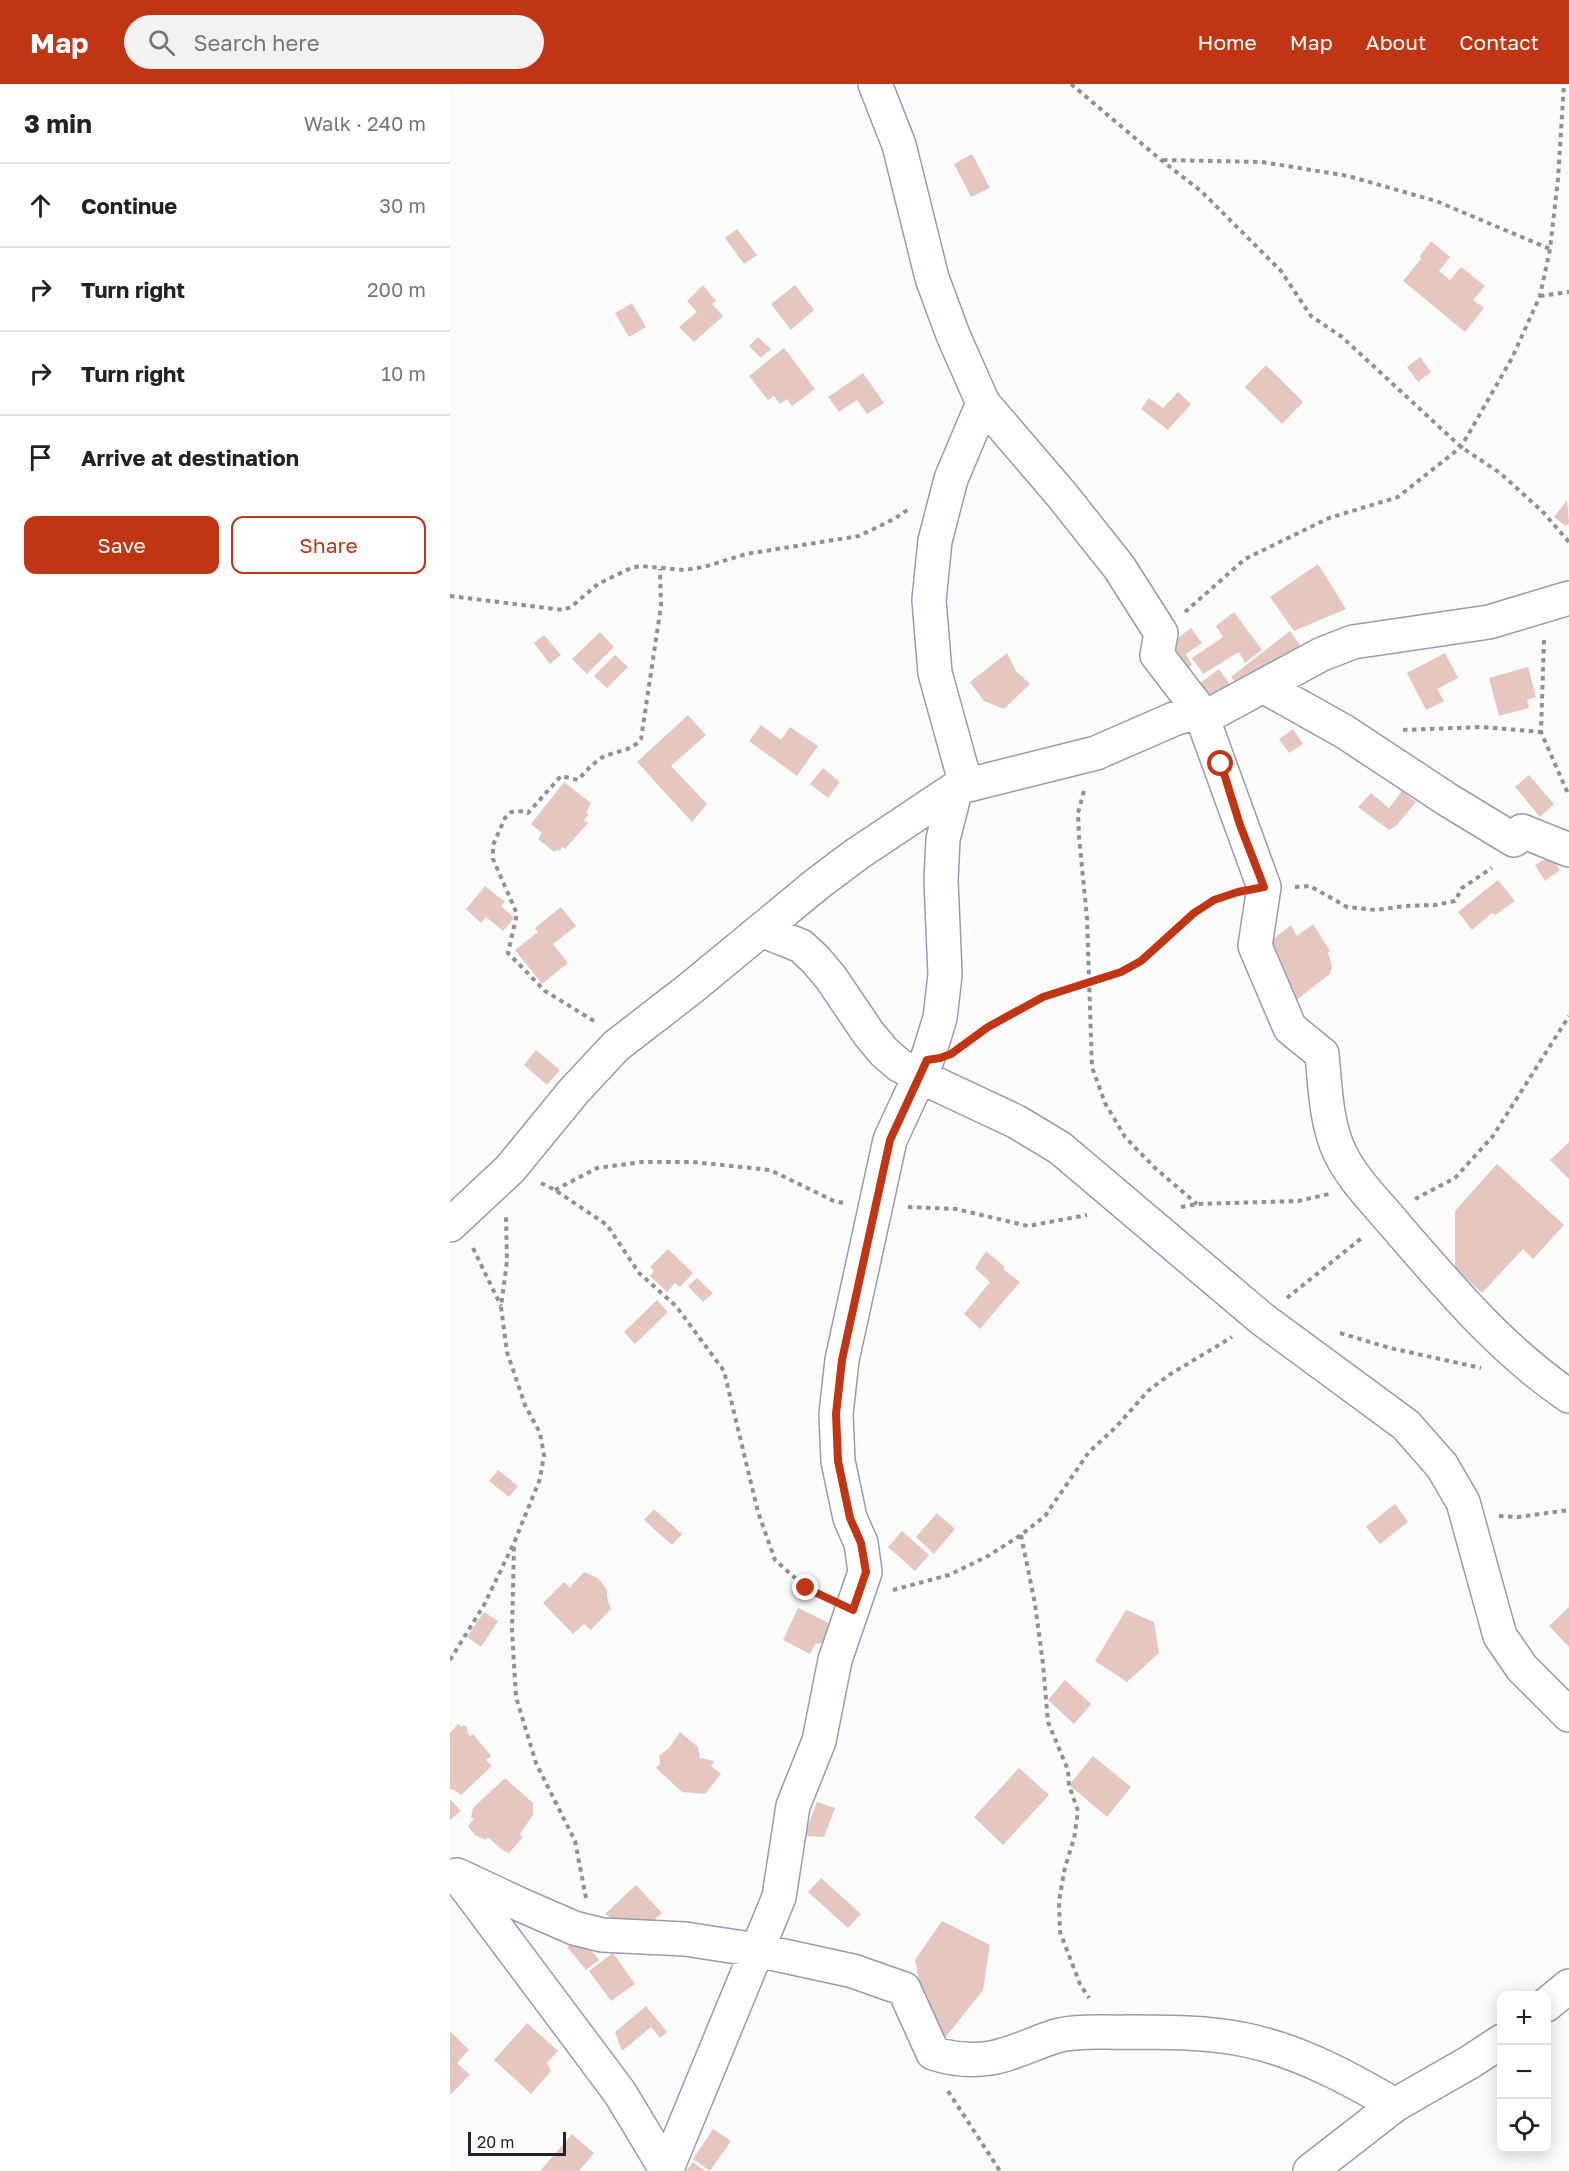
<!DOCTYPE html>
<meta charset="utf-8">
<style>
:root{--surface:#fff;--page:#f2f2f2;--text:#222;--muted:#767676;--line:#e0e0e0;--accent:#c03615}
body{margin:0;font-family:"Golos Text",sans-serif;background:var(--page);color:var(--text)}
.controls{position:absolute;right:18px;bottom:18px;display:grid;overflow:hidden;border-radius:12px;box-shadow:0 3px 15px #0003}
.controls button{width:54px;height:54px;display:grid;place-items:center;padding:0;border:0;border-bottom:2px solid var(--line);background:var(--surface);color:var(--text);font:30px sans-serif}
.scale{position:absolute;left:18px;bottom:15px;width:98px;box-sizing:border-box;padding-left:6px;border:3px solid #20232c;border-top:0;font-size:16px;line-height:21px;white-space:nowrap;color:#20232c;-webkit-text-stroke:4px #fff;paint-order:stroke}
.stop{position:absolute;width:18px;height:18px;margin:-14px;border:4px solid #c03615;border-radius:50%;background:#fff}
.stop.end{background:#c03615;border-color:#fff;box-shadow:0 2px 6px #0008}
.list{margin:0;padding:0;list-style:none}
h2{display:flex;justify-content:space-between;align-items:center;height:78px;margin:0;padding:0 24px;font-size:26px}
h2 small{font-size:20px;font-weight:400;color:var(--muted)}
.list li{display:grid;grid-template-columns:39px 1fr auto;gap:18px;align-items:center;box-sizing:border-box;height:84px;padding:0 24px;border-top:2px solid var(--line)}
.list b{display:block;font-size:22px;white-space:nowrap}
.list em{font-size:20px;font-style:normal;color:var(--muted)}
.actions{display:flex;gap:12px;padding:18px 24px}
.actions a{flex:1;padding:14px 0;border:2px solid var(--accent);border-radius:12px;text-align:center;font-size:21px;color:var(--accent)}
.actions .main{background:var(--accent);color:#fff}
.icon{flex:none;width:33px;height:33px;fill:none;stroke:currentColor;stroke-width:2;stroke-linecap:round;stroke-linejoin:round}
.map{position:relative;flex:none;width:1119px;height:2087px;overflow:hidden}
header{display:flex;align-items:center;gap:36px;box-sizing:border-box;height:84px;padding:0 30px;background:var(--accent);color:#fff}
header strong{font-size:28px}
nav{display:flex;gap:33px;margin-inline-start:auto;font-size:21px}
.search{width:420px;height:54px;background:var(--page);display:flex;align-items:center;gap:15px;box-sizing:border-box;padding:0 21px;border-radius:33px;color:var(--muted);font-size:22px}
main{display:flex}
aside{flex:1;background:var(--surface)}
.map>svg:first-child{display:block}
.building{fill:#e5c7c0}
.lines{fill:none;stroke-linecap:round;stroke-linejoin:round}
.minor-casing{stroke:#959db4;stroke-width:36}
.path{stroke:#909196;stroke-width:4;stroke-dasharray:4.5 4.5;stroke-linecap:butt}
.minor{stroke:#fff;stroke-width:33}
.route{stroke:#c03615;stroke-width:8}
</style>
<header>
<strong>Map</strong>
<div class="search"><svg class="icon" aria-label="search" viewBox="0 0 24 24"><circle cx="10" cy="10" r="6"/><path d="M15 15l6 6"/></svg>Search here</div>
<nav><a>Home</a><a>Map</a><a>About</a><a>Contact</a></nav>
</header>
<main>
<aside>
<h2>3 min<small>Walk · 240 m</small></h2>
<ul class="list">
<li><svg class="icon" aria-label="ahead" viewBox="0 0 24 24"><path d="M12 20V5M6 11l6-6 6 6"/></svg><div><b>Continue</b></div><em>30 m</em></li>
<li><svg class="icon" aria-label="right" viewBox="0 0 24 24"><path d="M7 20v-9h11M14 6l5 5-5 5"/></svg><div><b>Turn right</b></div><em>200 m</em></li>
<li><svg class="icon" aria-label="right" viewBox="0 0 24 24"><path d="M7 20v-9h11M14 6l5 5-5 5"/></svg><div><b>Turn right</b></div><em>10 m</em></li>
<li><svg class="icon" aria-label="arrive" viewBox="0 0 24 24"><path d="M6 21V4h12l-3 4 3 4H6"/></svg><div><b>Arrive at destination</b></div></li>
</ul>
<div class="actions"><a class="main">Save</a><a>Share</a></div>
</aside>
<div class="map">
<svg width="1119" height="2087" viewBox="0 0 1119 2087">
<rect width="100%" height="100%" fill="#fbfbfb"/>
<path class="building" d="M522,70l18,34 -19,9 -17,-33z
M287,145l20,26 -13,9 -19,-26z
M981,157l19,16 -11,14 11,9 11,-13 24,19 -12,14 11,8 -19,24 -62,-51 18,-22 -1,-3z
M253,201l13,16 -4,3 11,12 -29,26 -15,-15 18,-15 -10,-11z
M345,201l19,25 -23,20 -20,-26z
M182,219l14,24 -17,10 -14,-24z
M308,253l13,12 -10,9 -12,-12z
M334,264l31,41 -23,17 -5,-7 -7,5 -6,-8 -6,4 -19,-24z
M970,273l11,15 -13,10 -11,-15z
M816,281l37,37 -21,22 -37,-37z
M413,289l21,30 -17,11 -10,-14 -18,12 -11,-15z
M728,308l13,12 -23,26 -27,-21 8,-11 14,10z
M1117,416l2,23 -3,3 -12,-9z
M868,480l28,45 -52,22 -24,-34z
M784,528l28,38 -17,13 -6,-11 -36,22 -11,-16 31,-21 -7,-11z
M741,544l11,15 -16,11 6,11 -11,9 -16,-26z
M840,547l12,17 -59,43 -12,-14z
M150,548l14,15 -27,27 -15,-15z
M94,551l17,20 -11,9 -16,-21z
M557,569l9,18 14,13 -26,25 -20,-8 -14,-19z
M995,569l13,25 -21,11 7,12 -18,9 -19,-37z
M165,571l13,12 -21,21 -13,-12z
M1078,583l8,30 -9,3 2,8 -30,8 -10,-38z
M769,585l18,25 -20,14 -17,-25z
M238,631l18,20 -35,31 36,38 -15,18 -55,-60z
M311,641l20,15 9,-13 28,19 -21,30 -48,-35z
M843,645l10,15 -14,9 -10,-14z
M373,684l17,14 -12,16 -18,-14z
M1079,691l25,29 -14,13 -25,-30z
M114,698l27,21 -5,10 3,1 -5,6 4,3 -23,26 -3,-2 -2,4 -3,-1 -3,2 -16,-13 4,-6 -11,-9z
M952,707l14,11 -20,24 -7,4 -31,-23 13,-14 18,15z
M1100,772l10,14 -15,11 -10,-16z
M1048,796l17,21 -20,14 -3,-2 -20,17 -14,-18z
M35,802l20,16 -4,4 13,12 -11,13 -17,-14 -5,6 -15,-14z
M111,823l15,19 -23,18 15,19 -26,21 -27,-34 23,-18 -3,-4z
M863,840l17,27 -2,2 4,13 -2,8 -40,31 -20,-45 7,-6 -5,-14 19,-15 6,11z
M86,966l24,20 -13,15 -23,-20z
M1119,1058v37l-19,-19z
M1047,1080l67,61 -31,34 -10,-10 -41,44 -27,-25v-57z
M218,1165l25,24 -13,14 -5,-4 -8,9 -17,-16 4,-5 -4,-4z
M536,1167l19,16 -2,2 17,13 -40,47 -16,-15 26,-32 -15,-14z
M247,1194l16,15 -10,9 -15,-16z
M207,1216l11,12 -33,32 -11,-12z
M48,1386l20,16 -9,11 -20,-16z
M945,1420l13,18 -28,22 -14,-17z
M204,1425l28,25 -10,11 -28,-25z
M487,1429l18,16 -21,25 -18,-17z
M452,1447l27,24 -14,16 -27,-24z
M134,1488l14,6 9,12v7l4,12 -20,21 -7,-6 -11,10 -30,-31 21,-21 6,5z
M1119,1523v40l-20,-21z
M348,1524l33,16 -9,19 -7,1 -5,10 -27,-14z
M676,1526l28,12 5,31 -32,29 -32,-21z
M34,1528l14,9 -17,26 -14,-10z
M615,1596l26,24 -17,20 -26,-24z
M8,1640l4,3 2,-2 3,2v5l3,4 3,-2 18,22 -5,4 6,6 -31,29 -8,-6 -3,1v-57z
M230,1648l18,15 2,11 14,3 -3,5 10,8 -16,20 -23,-2 -26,-24 4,-4 -1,-8 10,-8z
M643,1672l38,31 -24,30 -38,-32z
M569,1684l30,27 -46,50 -29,-28z
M55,1694l28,25v12l-13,19 3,3 -14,16 -7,-3 -14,-13 -3,3 -10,-5 -7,-9 6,-7 -3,-2 2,-9z
M0,1715l11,12 -11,9z
M367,1718l18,6 -11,29 -20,-1z
M371,1794l40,36 -13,14 -40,-36z
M186,1801l26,28 -19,18 -12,-11 -6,6 -20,-12z
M492,1837l48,24 -7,45 -50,63 -18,-93z
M130,1852l19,24 -13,10 -19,-23z
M163,1869l22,31 -24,17 -22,-30z
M196,1922l21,26 -7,6 -9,-11 -29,24 -7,-19z
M77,1939l31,28 -11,12 4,8 -20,23 -37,-34z
M0,1947l19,19 -12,13 13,12 -20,20z
M263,2045l18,12 -21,30 -17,-12z
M122,2050l22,19 -15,18h-39z
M243,2078l12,9h-19z"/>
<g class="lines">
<g class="minor-casing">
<path id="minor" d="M425,0l24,61 33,133 21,57 30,68 78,91 58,73 42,66 -4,22 43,56 64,176 -9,59 35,82 32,26c3,32 4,70 18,99 13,27 37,50 56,73 53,61 105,124 173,170
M813,602l82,46 103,68 66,40 8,-9 47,19
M516,701l-31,-112 -6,-73 6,-59 16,-62 32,-76
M311,846l40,16 15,14 15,18 38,56 15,18 15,13 20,11 98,46 43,26 202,171 144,106 36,41 21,36 37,134 22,32 47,47
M0,1141l60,-56 64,-78 42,-45 75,-58 126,-104 40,-30 99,-66 140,-35 78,-34 26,-8 13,2 109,-59 31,-12 136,-20 80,-24
M7,1791l62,29 55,24 28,7 83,4 72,11 96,21 51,18 29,64c18,6 39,8 58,5 24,-4 46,-17 69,-23 23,-5 45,-2 68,-3 39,0 80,0 118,8 53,11 103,38 149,65
M10,1795l160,214 47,78
M1096,1921l23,-19
M216,2087l113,-274 14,-91 26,-65 16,-81 30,-88 -4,-29 -11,-25 -12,-57 -2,-47 6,-54 48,-220 37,-80 13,-42 5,-43 -4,-95 2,-41 13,-51
M860,2087l85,-66 75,-43 32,-21"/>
</g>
<path class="path" d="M621,0l90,76 40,31 80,80 30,45 31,21 119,110 39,26 42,38 27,31
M713,76l99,2 86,14 88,25 114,48
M1090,212l29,-4
M0,512l113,14 8,-3 27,-23 33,-16 10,-2 43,4 20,-3 42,-13 113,-18 35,-17 15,-10
M735,528l60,-53 84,-41 69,-21 63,-50 51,-89 28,-62 10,-47 8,-70 6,-95
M1094,556l-3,92 28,64
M953,646l78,-3 60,5
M634,707l-6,22 1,24 8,81 5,149 13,36 20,34 30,31 42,36
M845,803l15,-1 37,21 29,3 29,-4 30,-1 20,-4 7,-13 30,-20
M144,937l-49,-30 -37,-38 9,-39 -24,-55v-14l12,-27 6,-6 12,-1 5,2 33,-37 17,4c8,-9 15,-17 25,-23 12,-6 30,-6 38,-18l20,-133 -1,-37
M519,956c23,-17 48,-33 75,-43 25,-10 54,-14 78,-25 41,-20 60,-60 107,-77
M91,1099l14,7 52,35 32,48 37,33 48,65 34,141 17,48 31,28 18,8
M105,1106l42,-22 45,-6h51l77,8 64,31 10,2
M965,1115l40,-21 38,-42 76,-120
M458,1123l48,2 72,17 59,-11
M731,1123l16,-3 101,-3 31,-7
M23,1164l28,58
M837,1214l76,-61
M890,1249l50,15 91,20
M1049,1432l19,1 51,-7
M571,1451l14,69 8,60 5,58 20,48 1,15 9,26 -4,28 -9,28 -6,34 1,31 20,52 9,14
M64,1463l-2,84 4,66 20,66 39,78 11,57
M443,1506l56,-15 39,-19 33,-21 24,-19 44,-64 27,-25 32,-36 21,-16 63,-38
M0,1576l34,-55 30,-62 26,-64 4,-24 -4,-22 -15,-28 -18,-53 -6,-45 6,-46 -1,-44
M498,2007l52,80"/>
<use href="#minor" class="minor"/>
</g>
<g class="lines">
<path class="route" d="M356,1504l47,22 13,-38 -5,-29 -11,-25 -12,-57 -2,-47 6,-54 48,-220 37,-80 13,-2 11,-4 37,-27 55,-30 78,-25 20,-11 53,-48 20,-13 24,-8 26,-5 -24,-62 -19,-61"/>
</g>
</svg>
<div class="controls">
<button>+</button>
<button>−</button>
<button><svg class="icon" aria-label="locate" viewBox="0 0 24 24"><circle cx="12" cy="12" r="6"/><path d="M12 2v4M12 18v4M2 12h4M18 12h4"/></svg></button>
</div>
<div class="scale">20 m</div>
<div class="stop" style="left:771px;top:680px"></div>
<div class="stop end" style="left:356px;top:1504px"></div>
</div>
</main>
